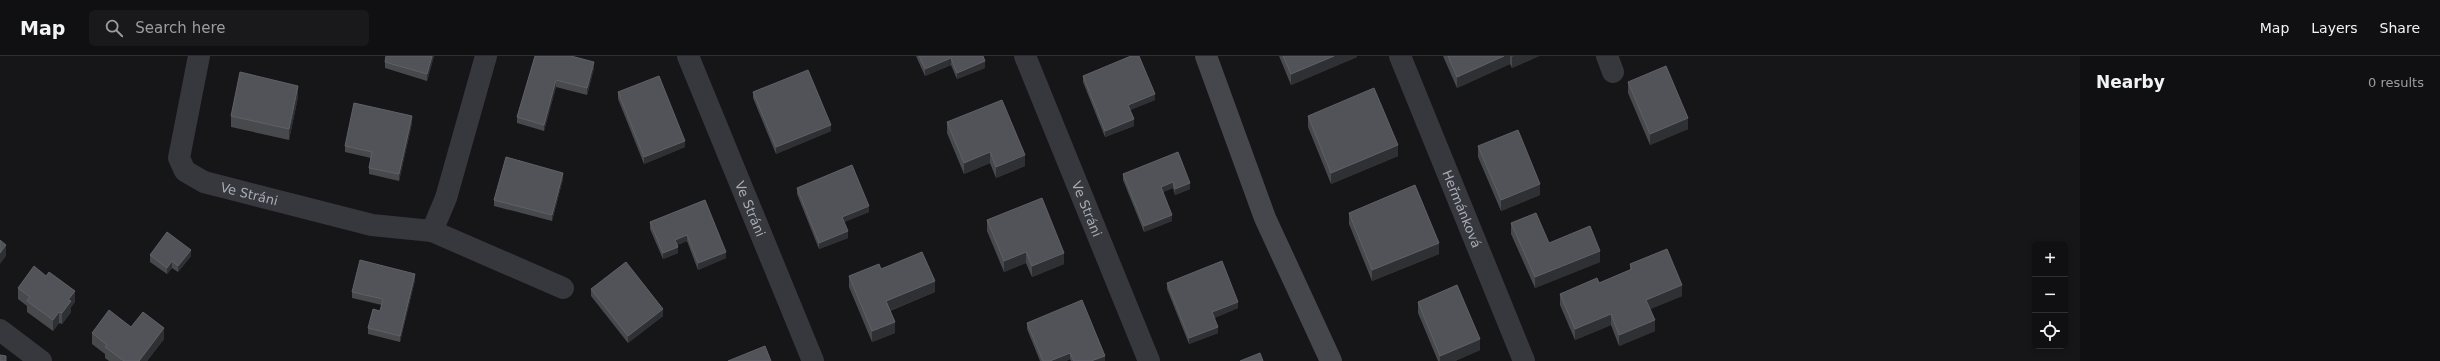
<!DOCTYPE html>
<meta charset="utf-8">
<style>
:root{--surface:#101012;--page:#19191b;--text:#f1f3f6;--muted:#9c9d9f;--line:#303032}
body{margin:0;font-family:"DejaVu Sans",sans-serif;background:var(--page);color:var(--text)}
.controls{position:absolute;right:12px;bottom:12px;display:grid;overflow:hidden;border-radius:6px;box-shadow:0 2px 6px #0003}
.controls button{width:36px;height:36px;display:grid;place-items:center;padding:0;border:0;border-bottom:1px solid var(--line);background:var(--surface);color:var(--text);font:20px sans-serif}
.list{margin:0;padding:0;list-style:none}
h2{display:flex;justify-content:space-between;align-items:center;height:52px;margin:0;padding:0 16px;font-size:17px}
h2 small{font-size:13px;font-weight:400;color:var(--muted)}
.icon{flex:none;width:22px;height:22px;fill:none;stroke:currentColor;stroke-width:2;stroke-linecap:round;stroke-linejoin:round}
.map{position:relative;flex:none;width:2080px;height:305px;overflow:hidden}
header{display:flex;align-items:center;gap:24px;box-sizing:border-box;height:56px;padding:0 20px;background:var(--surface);border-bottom:1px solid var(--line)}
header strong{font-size:19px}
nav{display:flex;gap:22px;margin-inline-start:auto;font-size:14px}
.search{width:280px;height:36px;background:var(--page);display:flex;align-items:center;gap:10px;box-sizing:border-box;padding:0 14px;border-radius:6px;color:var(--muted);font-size:15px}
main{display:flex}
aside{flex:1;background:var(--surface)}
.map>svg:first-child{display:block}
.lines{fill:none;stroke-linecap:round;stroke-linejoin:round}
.street{stroke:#37383d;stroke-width:22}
.secondary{stroke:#45474d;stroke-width:22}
.wall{fill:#47494d}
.shaded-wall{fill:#2f3033}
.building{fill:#525359;stroke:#5f6168}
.labels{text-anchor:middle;stroke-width:3.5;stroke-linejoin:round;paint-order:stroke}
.street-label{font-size:13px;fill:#a8adb8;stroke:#111113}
</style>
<header>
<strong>Map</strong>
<div class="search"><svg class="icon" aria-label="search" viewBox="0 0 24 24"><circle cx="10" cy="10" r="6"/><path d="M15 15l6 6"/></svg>Search here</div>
<nav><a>Map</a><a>Layers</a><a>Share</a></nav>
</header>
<main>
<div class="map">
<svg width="2080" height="305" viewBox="0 0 2080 305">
<rect width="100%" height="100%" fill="#161618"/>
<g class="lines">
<g class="street">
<path id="s1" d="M199,0l-20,102 6,13 19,11 168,43 60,6 131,57"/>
<path id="s2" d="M688,0l125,305"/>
<path id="s3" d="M1025,0l124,305"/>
<path id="s4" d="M1400,0l124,305"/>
<path d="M1607,0l6,16"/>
<path d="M432,175l14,-33 40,-142"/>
<path d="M0,274l41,31"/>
</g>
<path class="secondary" d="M1206,0l59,162 66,143"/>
</g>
<path class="wall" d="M434,0l-7,25 -42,-13v-6z
M535,0l59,12 -7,27 -31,-8 -12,44 -27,-8v-6z
M916,0h67l2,12 -28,11 -6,-14 -26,11z
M1279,0h78v1l-66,28z
M1443,0h96l-27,12 -2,-4 -53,24z
M1083,20l72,24 -25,10 4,16 -29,11 -22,-55z
M1628,26l60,47 -38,16 -22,-52z
M618,36l67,55 -41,17 -26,-65z
M753,36l78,39 -55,23 -23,-56z
M298,41l-9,43 -58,-13v-11z
M1308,60l90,40 -67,28 -23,-57z
M947,66l78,44 -29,12 -6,-15 -26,11 -17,-41z
M412,67l-13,58 -30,-7v-6l2,-10 -26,-6v-6z
M1478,90l62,49 -39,16 -23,-54z
M1123,118l67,9v6l-15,6 -2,-7 -10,4 9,29 -28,11 -21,-52z
M563,123l-11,42 -58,-15v-6z
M797,132l72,24 -25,10 4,16 -29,11 -22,-55z
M705,144l21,58 -28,12 -11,-29 -10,4 1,8 -15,6 -13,-30v-7z
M1349,157l90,41 -67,27 -23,-57z
M987,164l77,44 -32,13 -6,-14 -22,9 -17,-41z
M1511,167l38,20 51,19 -65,26 -24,-54z
M150,199l41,1 -13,16 -6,-4 -5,6 -17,-12z
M1630,208l52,32 -32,13 5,22 -36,15 -8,-21 -36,15 -15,-35v-11l39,-11 31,-13z
M881,213l54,23 -45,19 5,22 -23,9 -23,-55v-11z
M415,224l-15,62 -32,-8v-6l12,-17 2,-6 -30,-7v-6z
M1167,227l71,25 -24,10 4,15 -29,11 -22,-55z
M18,232l57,14 -4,5v5l-9,12 -3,-1 -6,8 -26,-19v-6l-9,-7z
M591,233l72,27 -35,27 -37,-47z
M1418,246l62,48 -25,11h-17l-20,-48z
M1027,267l78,38h-34l-1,-2 -4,2h-26l-13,-32z
M131,271l33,12 -17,22h-38l-4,-3v-4l-13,-10v-11z"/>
<path class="shaded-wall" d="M432,0h2l-7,25v-7z
M1334,0h23v1l-66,28v-11z
M1504,0h6v8l-53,24v-11z
M1514,0h25l-27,12v-11z
M951,2v7l-26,11v-7z
M985,5v7l-28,11v-6z
M594,6v6l-7,27v-7z
M556,24v7l-12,44v-6z
M298,30v11l-9,43v-11z
M1155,38v6l-27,11v-6z
M412,60v7l-13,58v-7z
M1688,62v11l-38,16v-11z
M1134,63v7l-29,11v-6z
M831,69v6l-55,23v-7z
M685,85v6l-41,17v-7z
M1398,89v11l-67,28v-11z
M990,96v11l-26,11v-11z
M1025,99v11l-29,12v-11z
M563,117v6l-11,42v-6z
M1173,126v6l-12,5v-6z
M1190,127v6l-15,6v-6z
M1540,128v11l-39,16v-11z
M869,150v6l-27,11v-6z
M1172,159v6l-28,11v-6z
M848,175v7l-29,11v-6z
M687,179v6l-12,5v-6z
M1439,187v11l-67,27v-11z
M6,189v11l-6,8v-11z
M678,191v6l-15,6v-6z
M191,194v6l-13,16v-6z
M1600,195v11l-65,26v-11z
M726,196v6l-28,12v-7z
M1026,196v11l-22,9v-11z
M1064,197v11l-32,13v-11z
M172,205v7l-5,6v-6z
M415,218v6l-15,62v-6z
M935,225v11l-49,20v-11z
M1682,229v11l-36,15v-11z
M75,235v11l-4,5v5l-9,12v-11l6,-13z
M1238,246v6l-26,11v-7z
M663,253v7l-35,27v-7z
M59,256v11l-6,8v-11z
M1611,258v11l-36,15v-11z
M1655,264v11l-36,15v-11z
M895,266v11l-23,9v-11z
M1218,271v6l-29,11v-6z
M164,272v11l-17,22h-8z
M1480,283v11l-25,11h-15v-5z
M1070,297v6l-4,2h-16z
M1105,300v5h-14z"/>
<path class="building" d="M386,0h46l-5,18 -42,-12z
M535,0h36l23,6 -7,26 -31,-8 -12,45 -27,-8z
M919,0h64l2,5 -28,12 -6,-15 -26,11z
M1131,0h8l16,38 -27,11 6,14 -29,12 -22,-55z
M1283,0h51l-43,18z
M1448,0h56l-47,21z
M1666,10l22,52 -38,16 -22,-52z
M808,14l23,55 -55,22 -23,-55z
M240,16l58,14 -9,43 -58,-13z
M659,20l26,65 -41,16 -26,-65z
M1374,32l24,57 -67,28 -23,-57z
M1002,44l23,55 -29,12 -6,-15 -26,11 -17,-41z
M354,47l58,13 -13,58 -30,-6 3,-16 -27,-6z
M1518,74l22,54 -39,16 -23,-54z
M1178,96l12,31 -15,6 -2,-7 -12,5 11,28 -28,11 -21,-52z
M506,101l57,16 -11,42 -58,-15z
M852,109l17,41 -27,11 6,14 -29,12 -22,-55z
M1415,129l24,58 -67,27 -23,-57z
M1042,142l22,55 -32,13 -6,-14 -22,9 -17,-41z
M705,144l21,52 -28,11 -11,-28 -12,5 3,7 -15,6 -13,-31z
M1536,157l13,30 41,-17 10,25 -65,26 -24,-54z
M167,176l24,18 -13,16 -6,-5 -5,7 -17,-13z
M0,184l6,5 -6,8z
M1667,193l15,36 -36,15 9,20 -36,15 -8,-21 -36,15 -15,-35 37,-16 2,5 33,-14 -2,-5z
M922,196l13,29 -49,20 9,21 -23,9 -23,-55 30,-12 2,5z
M360,204l55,14 -15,62 -32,-8 5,-19 7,2 3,-12 -31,-7z
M1222,205l16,41 -26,10 6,15 -29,11 -22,-55z
M626,206l37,47 -35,27 -37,-47z
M34,210l12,10 3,-4 26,19 -7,9 3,1 -9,12 -3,-1 -6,8 -26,-19 3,-4 -12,-9z
M1457,229l23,54 -40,17 -22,-54z
M1082,244l23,56 -14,5h-17l-4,-8 -20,8h-7l-16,-38z
M109,254l22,17 12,-15 21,16 -25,33h-15l-19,-14 2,-2 -15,-12z
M765,290l6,15h-43z
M1260,297l3,8h-23z
M0,299l6,1v5h-6z"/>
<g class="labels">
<g class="street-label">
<text dy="5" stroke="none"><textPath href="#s1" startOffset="187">Ve Stráni</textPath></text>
<text dy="5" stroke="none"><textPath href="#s2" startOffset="165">Ve Stráni</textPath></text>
<text dy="5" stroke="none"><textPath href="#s3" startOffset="165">Ve Stráni</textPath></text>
<text dy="5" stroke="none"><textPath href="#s4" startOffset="165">Heřmánková</textPath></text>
</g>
</g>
</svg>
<div class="controls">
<button>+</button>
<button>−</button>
<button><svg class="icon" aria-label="locate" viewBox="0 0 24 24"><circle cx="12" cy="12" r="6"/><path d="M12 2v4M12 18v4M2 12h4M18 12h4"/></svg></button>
</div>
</div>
<aside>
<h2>Nearby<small>0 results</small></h2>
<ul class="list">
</ul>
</aside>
</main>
